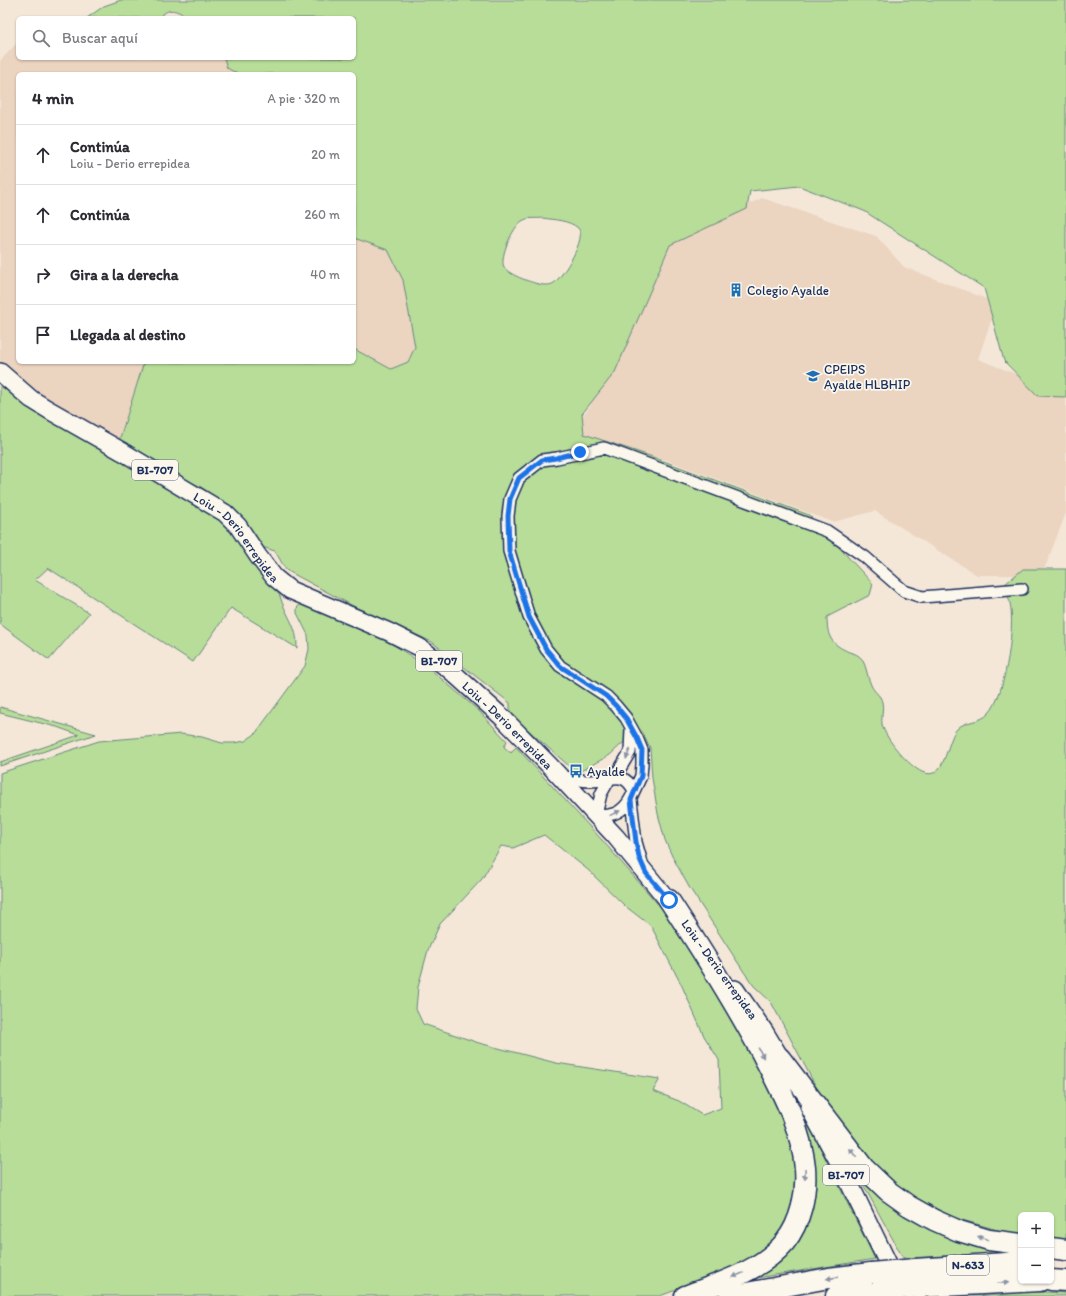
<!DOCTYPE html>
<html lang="es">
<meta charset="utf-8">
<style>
:root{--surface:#fff;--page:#f2f2f3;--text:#2b2b33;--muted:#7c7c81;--line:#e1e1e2}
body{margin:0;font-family:Itim,sans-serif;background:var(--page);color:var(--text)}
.controls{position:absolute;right:12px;bottom:12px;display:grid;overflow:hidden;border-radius:6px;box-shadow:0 1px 3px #0004}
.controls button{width:36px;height:36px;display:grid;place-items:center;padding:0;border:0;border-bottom:1px solid var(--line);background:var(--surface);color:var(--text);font:20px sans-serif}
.stop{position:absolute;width:12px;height:12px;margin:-9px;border:3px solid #1a73e8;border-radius:50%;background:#fff}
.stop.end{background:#1a73e8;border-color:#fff;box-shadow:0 1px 4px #0008}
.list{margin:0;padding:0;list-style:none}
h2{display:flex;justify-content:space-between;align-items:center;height:52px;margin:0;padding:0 16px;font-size:17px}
h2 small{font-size:13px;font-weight:400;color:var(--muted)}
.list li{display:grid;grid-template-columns:26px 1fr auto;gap:12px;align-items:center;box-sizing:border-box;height:60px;padding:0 16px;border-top:1px solid var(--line)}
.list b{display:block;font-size:15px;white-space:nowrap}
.list p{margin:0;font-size:13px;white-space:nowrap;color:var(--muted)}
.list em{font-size:13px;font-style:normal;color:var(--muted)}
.icon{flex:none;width:22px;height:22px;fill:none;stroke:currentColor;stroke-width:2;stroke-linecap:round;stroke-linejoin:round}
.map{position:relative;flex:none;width:1066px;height:1296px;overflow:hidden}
.search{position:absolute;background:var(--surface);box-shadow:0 1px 3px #0004;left:16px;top:16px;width:340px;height:44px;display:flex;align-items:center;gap:10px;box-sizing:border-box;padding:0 14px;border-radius:6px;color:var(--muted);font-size:15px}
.panel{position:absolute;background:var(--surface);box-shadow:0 1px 3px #0004;left:16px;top:72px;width:340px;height:292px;border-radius:6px}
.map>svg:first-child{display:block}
.built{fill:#ebd4c0}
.green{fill:#b7dd99;stroke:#69867c;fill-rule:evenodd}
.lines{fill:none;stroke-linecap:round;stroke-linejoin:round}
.street-casing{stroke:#1b2f5e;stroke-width:14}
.primary-casing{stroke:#1b2f5e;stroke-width:20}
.highway-casing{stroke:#1b2f5e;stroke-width:23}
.street{stroke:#fbf7ec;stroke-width:11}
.primary{stroke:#fbf7ec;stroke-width:17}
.highway{stroke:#fbf7ec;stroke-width:20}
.highway-bridge-casing{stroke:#1b2f5e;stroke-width:23;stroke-linecap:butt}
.highway-bridge{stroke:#fbf7ec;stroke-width:20}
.oneway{fill:#8b93a5}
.route{stroke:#1a73e8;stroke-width:5}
.labels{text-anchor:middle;stroke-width:3.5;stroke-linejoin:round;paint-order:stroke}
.shield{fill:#fbf7ec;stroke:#5e6b89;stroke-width:1}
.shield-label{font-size:12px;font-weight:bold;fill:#1b2f5e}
.poi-label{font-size:13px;fill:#1b2f5e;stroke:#fbf7ec;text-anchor:start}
.street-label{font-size:13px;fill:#1b2f5e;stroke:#fbf7ec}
</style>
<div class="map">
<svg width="1066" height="1296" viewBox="0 0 1066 1296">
<rect width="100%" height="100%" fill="#f4e7d8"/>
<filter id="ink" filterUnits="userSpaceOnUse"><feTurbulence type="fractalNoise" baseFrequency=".025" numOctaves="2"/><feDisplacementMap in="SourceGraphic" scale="8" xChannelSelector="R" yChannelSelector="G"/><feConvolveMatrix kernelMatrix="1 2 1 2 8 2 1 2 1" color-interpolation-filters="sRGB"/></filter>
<g filter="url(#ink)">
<path class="built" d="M18,42v16h206l3,10 11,6h-220v288h126l-25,79 -33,-20 -49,-24 -37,-36v-300z
M762,198l114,38 28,31 93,36 -19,56 88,35v119l-24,62h-65l-102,-64 -42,11 -167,-62 -41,-12 -41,-3 -7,-23 12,-14 79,-166z
M354,238l34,12 15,29 12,68 -7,15 -17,7 -37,-20z"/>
<path class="green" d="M121,0h945v397l-28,-1 -34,-35 -20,-73 -120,-77 -65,-25 -49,5 -3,18 -77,36 -55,127 -33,42 2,20 66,22 159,59 64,69 -3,11 -43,22c0,20 4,27 22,35 5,1 10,3 13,7 5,8 5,18 9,26 2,5 6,8 9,12 5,8 1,18 2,27 3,15 27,42 40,48 24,11 24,-32 35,-43 8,-9 24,-6 32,-16 16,-16 29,-96 19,-116 -2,-4 -6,-6 -9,-8l24,-20h43v671l-15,-2v-23h-30v20l-9,-1 -57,-16 -46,-23 -39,-35 -39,-45 -60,-113 -17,-16 -10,-14 -55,-85 -17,-31 -7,-16 -7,-26 -6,-36 -2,-30 -5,-11 -5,-3 -13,5 -17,16 -33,18 -67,-59v-11l-78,-61 -77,-35 -69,-37 -11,-19 -13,-4c-9,-21 -44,-50 -63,-61 -14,-7 -29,-11 -42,-19 -13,-8 -26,-18 -38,-26l25,-79h210v-13l37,20 17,-7 7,-15 -12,-67 -15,-30 -34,-12v-164h-116l-11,-6 -3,-10h130v-40h-164c-15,-8 -19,-12 -32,0h-71l17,-12zM543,218c11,2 26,2 35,10 10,9 -15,48 -24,55 -3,2 -6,2 -9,2 -8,0 -37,-10 -41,-18 -5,-10 9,-40 18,-46 6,-4 14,-2 21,-3z
M0,379l225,142 55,75c5,19 18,30 17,52l-66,-40 -38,54 -145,-94 -13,12 54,33 -40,47 -49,-36z
M301,603l87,38 42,28 49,42 28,30 -3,6 7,6 2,-3 3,-3 86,93 61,70 41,57 63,113 27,59 3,61 -11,23 -18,26 -24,15 -84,32h-660v-523l99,-32 82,-7 21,3 20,6h12l11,-2 10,-7 50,-68 4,-17 -1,-14 -11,-22v-5zM544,835l44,35 37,36 26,20 31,60 22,50 15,24 2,48 -19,7 -23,-14 -26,-10 7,-12 -104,-16 -77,-20 -56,-19 -7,-15 2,-22 10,-37 12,-26 42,-45 19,-33 12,2z
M0,707l96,27 -96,32v-4l79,-27 -22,-8 -57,-14z
M788,1086l22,41 65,132 -119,19 18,-12 27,-33z
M845,1151l29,32 147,70 -118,5z
M1025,1291l41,2v3h-102l-16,-1z"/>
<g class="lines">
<g class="street-casing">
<path id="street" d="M559,775c10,3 21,6 31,6 19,1 33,-13 44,10 -7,18 -18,27 -38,24l5,-21 8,-14
M615,777l15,-25 1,-23
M634,791l7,-15 1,-12v-14l-5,-12 -11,-20 -10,-12 -10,-10 -46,-30 -14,-17 -17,-32 -20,-66 -1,-35 2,-17 9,-21 23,-18 15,-2 47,-10 223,83 38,26 39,34 18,6 100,-8
M631,800l5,42 6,21"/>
</g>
<g class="primary-casing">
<g id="primary">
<path id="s1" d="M0,372l31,27 18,11 74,42 102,61 13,13 20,30 16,21 16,13 99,42 30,15 31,23 52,47 49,50 65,70 60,73"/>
<path d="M735,989l29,42 23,38"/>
<path d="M809,1107l33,61 55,114"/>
</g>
</g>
<g class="highway-casing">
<path id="highway" d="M669,900c32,49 63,98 91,150 19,37 41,75 45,118 2,25 -4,54 -20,74 -25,30 -66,41 -100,54
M780,1058l84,110 24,23 21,15 25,14 25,11 30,9 32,4
M1051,1248l15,2
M915,1269l106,-7
M1051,1280l15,1
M922,1287l118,-6
M730,1296l99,-18 42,-5
M836,1296l43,-5"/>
</g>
<use href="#street" class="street"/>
<use href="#primary" class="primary"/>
<use href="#highway" class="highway"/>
<g class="highway-bridge-casing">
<path id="highway-bridge" d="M871,1273l44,-4
M879,1291l43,-4"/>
</g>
<use href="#highway-bridge" class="highway-bridge"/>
</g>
<defs><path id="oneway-solid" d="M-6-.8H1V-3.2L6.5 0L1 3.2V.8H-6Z"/></defs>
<g class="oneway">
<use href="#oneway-solid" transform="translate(628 754) rotate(111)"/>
<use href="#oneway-solid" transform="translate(615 813) rotate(-26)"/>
<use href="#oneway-solid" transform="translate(761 1053) rotate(62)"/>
<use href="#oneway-solid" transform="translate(853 1153) rotate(-127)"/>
<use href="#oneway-solid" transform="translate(805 1174) rotate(91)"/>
<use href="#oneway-solid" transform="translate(983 1238) rotate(-163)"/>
<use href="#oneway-solid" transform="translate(738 1275) rotate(157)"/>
<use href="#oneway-solid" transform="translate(832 1278) rotate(172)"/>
<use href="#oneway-solid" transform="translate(1003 1283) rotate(-3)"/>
</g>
</g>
<g class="lines" filter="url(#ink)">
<path class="route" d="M580,452l-24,6 -14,2 -23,18 -9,21 -2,17 1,35 20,66 17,32 14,17 46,30 10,10 10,12 11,20 5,12 -1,26 -10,24 5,42 3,15 7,16 23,27"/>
</g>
<defs>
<g id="building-bare" transform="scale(1.08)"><path d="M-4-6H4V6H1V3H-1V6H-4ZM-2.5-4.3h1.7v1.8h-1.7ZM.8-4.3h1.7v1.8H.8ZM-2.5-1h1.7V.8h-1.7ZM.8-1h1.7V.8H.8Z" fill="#1f6fb2" stroke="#fbf7ec" stroke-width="2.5" paint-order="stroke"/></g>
<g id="school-bare" transform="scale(1.08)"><path d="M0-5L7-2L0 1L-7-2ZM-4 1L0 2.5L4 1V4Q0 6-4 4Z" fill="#1f6fb2" stroke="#fbf7ec" stroke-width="2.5" paint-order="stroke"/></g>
<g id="bus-bare" transform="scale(1.08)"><path d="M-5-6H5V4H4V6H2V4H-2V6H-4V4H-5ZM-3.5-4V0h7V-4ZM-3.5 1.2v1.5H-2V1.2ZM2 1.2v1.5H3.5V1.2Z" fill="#1f6fb2" stroke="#fbf7ec" stroke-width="2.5" paint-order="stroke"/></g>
</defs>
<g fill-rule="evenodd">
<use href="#building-bare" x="736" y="290"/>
<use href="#school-bare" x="813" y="376"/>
<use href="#bus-bare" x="576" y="771"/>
</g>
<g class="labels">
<g class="shield">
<rect x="132" y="460" width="46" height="20" rx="3"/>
<rect x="416" y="651" width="46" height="20" rx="3"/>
<rect x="823" y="1165" width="46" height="20" rx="3"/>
<rect x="947" y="1255" width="42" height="20" rx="3"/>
</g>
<g class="shield-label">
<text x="155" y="474">BI-707</text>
<text x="439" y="665">BI-707</text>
<text x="846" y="1179">BI-707</text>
<text x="968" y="1269">N-633</text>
</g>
<g class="poi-label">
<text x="747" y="295">Colegio Ayalde</text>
<text x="824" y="374">CPEIPS<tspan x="824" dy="15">Ayalde HLBHIP</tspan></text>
<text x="587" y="776">Ayalde</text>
</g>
<g class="street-label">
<text dy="5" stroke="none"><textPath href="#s1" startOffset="291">Loiu - Derio errepidea</textPath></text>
<text dy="5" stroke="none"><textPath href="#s1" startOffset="627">Loiu - Derio errepidea</textPath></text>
<text transform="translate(720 969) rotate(54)" y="5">Loiu - Derio errepidea</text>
</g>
</g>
</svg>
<div class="controls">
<button>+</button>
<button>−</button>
</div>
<div class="stop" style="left:669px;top:900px"></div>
<div class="stop end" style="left:580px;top:452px"></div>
<div class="search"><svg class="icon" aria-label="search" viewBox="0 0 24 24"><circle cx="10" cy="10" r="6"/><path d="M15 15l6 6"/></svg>Buscar aquí</div>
<section class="panel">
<h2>4 min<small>A pie · 320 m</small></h2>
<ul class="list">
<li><svg class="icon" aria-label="ahead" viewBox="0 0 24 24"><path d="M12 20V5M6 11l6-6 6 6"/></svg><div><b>Continúa</b><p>Loiu - Derio errepidea</p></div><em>20 m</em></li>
<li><svg class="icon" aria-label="ahead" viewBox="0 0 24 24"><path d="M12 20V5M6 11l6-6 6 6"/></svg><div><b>Continúa</b></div><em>260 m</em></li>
<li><svg class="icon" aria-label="right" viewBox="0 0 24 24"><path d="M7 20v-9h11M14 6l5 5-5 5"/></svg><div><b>Gira a la derecha</b></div><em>40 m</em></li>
<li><svg class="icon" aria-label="arrive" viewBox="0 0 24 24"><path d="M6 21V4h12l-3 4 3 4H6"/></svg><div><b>Llegada al destino</b></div></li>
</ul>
</section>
</div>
